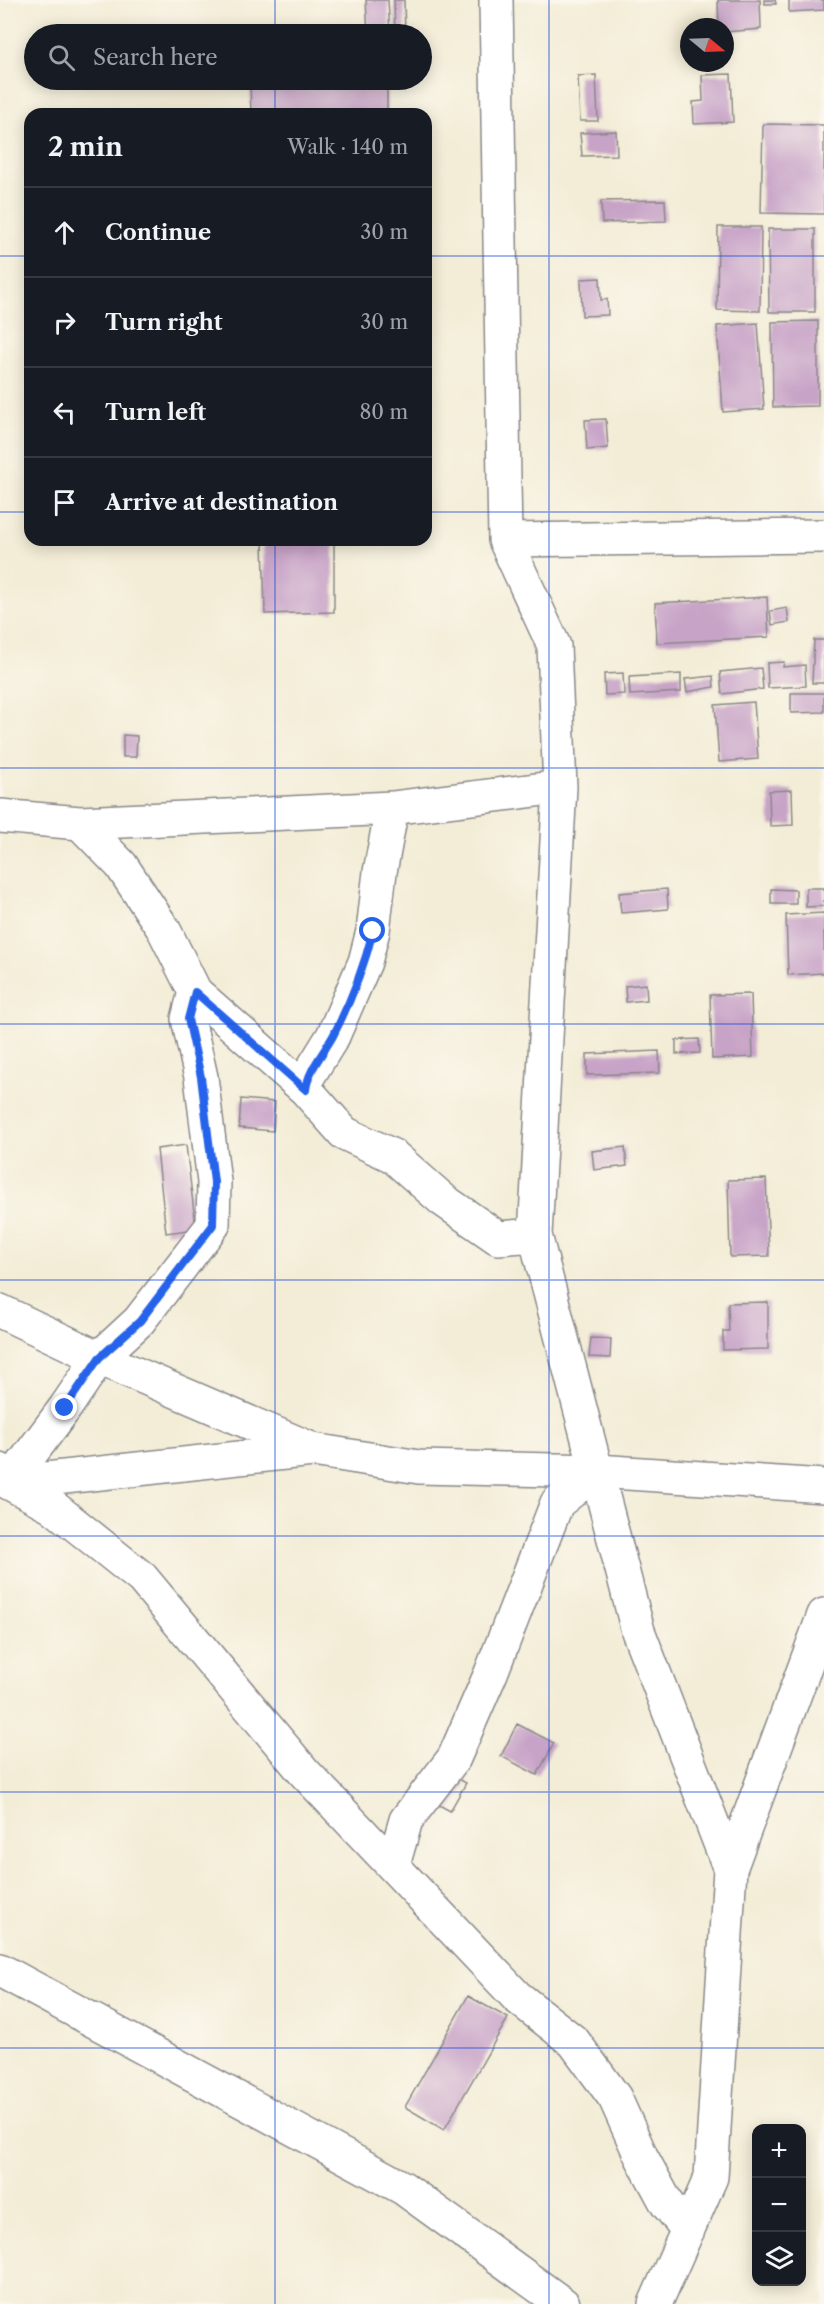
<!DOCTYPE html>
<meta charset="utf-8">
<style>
:root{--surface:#171b24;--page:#242831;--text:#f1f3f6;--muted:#9ea1a6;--line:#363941}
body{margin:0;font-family:"Libre Caslon Text",serif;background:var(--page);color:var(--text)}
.controls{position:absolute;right:18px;bottom:18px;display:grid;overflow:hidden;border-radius:12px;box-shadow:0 3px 15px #0003}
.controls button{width:54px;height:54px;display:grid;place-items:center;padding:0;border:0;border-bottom:2px solid var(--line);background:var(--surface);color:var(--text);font:30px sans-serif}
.compass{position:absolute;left:680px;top:18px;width:54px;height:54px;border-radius:50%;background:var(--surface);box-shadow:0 3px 15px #0003;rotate:109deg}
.stop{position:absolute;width:18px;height:18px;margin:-14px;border:4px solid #2563eb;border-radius:50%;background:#fff}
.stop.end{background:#2563eb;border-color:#fff;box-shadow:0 2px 6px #0008}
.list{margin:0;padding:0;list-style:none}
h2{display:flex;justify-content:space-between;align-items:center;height:78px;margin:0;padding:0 24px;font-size:26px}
h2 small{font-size:20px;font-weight:400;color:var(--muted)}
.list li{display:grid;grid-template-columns:39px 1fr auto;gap:18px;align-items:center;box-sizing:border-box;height:90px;padding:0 24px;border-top:2px solid var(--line)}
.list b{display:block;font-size:22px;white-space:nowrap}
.list em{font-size:20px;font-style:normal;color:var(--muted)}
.icon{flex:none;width:33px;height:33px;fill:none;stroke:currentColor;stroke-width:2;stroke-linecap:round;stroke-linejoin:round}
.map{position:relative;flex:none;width:824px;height:2304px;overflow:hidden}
.search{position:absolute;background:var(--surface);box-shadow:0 3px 15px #0003;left:24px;top:24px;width:408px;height:66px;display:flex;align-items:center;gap:15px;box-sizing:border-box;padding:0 21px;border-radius:33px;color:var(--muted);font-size:22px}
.panel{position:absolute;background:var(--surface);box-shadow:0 3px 15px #0003;left:24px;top:108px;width:408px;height:438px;border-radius:18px}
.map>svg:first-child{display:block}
.building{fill:#c7a3c7}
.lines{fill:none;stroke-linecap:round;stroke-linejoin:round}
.minor-casing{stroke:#8a8889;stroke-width:36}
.minor{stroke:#fff;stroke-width:33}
.route{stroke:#2563eb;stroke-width:8}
.grid{fill:none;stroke:#1d4ed8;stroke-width:1.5;stroke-opacity:0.55}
</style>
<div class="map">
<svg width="824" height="2304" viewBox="0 0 824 2304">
<rect width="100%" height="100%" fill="#fbf7ec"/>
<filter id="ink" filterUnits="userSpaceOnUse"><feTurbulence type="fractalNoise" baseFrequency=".0167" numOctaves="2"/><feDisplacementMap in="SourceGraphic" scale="12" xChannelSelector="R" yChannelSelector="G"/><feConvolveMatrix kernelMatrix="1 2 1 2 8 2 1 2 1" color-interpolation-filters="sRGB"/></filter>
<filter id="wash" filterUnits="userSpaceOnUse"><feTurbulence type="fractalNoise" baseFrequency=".008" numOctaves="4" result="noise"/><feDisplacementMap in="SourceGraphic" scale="24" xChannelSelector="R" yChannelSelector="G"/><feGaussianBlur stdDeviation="1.35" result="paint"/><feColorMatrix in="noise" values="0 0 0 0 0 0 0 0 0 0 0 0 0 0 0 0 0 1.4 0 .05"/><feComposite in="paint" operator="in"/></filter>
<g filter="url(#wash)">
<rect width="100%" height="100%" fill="#f3edd7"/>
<g id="blocks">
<path class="building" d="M366,0h22l2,34h-22z
M394,0h10l1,34h-10z
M718,0h42l1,29 -36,3v-5h-6z
M764,0h11l1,4h-11z
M789,0h35v10l-35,2z
M731,74l2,48 -39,2 -1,-22 10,-1 -1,-26z
M596,75l2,46h-18l-2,-45z
M387,82v32h-136l-1,-31z
M763,124l61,1v89l-63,-1z
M616,131l1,24 -35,1 -2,-23z
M665,200l1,21 -64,2 -1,-22z
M718,227h43l-1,84 -43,-1z
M768,229h47v83h-46z
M600,278l1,22 6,-1 1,16 -26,1 -1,-37z
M818,321v85l-45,1 -1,-85z
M758,323l6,86 -41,3 -6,-86z
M606,419l2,29 -21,2 -2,-30z
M263,540h71v72l-69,2z
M767,597l2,40 -112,6 -2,-40z
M787,608l2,14 -17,3 -2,-14z
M814,640h10v43h-12z
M784,662l-1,5 22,-2 1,21 -38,2 -1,-25z
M761,668l2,21 -41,5 -2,-22z
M623,673l1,21 -19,1 -1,-21z
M681,674v18l-51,3 -1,-18z
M713,676l1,11 -27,5 -2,-13z
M791,693h33v19l-33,1z
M754,702l4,57 -39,3 -4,-57z
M123,735l14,1 -1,21h-13z
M792,790l1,35 -23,1 -1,-35z
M806,888h18v18l-18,1z
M667,889l1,20 -47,4 -2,-20z
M771,889l25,1v14h-25z
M824,913v60l-36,2 -2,-60z
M646,984l1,16 -21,2 -1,-16z
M751,994l2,63 -41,2 -2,-64z
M699,1039l1,14 -24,1v-14z
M659,1051l1,22 -73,2v-21z
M241,1099l34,3 -2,29 -34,-3z
M186,1145l10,84 -30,4 -9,-84z
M625,1147l2,19 -33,4 -2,-19z
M766,1179l3,77 -39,1 -2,-77z
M768,1302v47l-45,1v-19h6l-1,-28z
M591,1338l20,1 -1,19 -21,-1z
M517,1724l37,19 -17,32 -36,-19z
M455,1777l11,6 -16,28 -11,-6z
M468,1996l40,22 -64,112 -39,-23z"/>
</g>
</g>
<g filter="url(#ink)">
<use href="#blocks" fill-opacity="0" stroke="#8a8889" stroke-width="1.5"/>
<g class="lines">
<g class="minor-casing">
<path id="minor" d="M496,0l9,540 49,106 6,141 -25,448 103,396 92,238 -19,308 -56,127
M505,540l319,-4
M0,816l80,7 312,-15 168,-21
M80,823l41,42 43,65 31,62 111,98 38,43 49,23 50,44 55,38 37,-3
M306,1090l1,-12 26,-42 32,-74 8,-31 7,-59 12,-64
M0,1311l99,47 212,91
M0,1470l9,13 43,23 90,72 162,194 213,225 57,45 41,56 26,58 26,48 21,26
M9,1483l304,-33 106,17 178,4 227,15
M9,1483l56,-75 34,-50 40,-37 74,-96 1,-43 -13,-105 -13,-58 7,-27
M393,1865l13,-45 48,-62 37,-85 66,-170 40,-32
M730,1869l94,-254
M0,1970l403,218 160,116"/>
</g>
<use href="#minor" class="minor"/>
</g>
</g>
<g class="lines" filter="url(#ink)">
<path class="route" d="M65,1408l34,-50 41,-37 73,-96 1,-43 -13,-105 -13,-58 7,-27 111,98c2,-20 17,-36 27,-54 17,-33 31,-69 40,-105"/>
</g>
<path class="grid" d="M275,0v34M549,0v2304M275,80v34M0,256h30M426,256h398M0,512h30M426,512h398M275,540v1764M0,768h824M0,1024h824M0,1280h824M0,1536h824M0,1792h824M0,2048h824"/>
</svg>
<div class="controls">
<button>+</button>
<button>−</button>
<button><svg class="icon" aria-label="layers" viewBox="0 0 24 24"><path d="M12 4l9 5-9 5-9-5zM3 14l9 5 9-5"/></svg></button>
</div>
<svg class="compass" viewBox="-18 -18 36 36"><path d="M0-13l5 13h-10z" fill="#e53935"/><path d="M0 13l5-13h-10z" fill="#9ea1a6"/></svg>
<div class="stop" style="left:373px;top:931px"></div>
<div class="stop end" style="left:65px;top:1408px"></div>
<div class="search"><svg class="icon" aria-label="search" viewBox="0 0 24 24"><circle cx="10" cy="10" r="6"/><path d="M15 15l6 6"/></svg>Search here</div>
<section class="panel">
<h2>2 min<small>Walk · 140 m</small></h2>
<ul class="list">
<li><svg class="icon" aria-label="ahead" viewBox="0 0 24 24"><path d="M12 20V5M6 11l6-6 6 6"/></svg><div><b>Continue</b></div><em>30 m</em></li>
<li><svg class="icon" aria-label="right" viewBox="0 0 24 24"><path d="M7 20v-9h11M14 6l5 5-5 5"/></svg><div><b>Turn right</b></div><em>30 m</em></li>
<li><svg class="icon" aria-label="left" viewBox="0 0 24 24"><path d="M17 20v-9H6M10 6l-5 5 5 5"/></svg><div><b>Turn left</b></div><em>80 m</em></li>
<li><svg class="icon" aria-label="arrive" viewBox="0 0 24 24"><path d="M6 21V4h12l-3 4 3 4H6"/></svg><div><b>Arrive at destination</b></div></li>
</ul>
</section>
</div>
